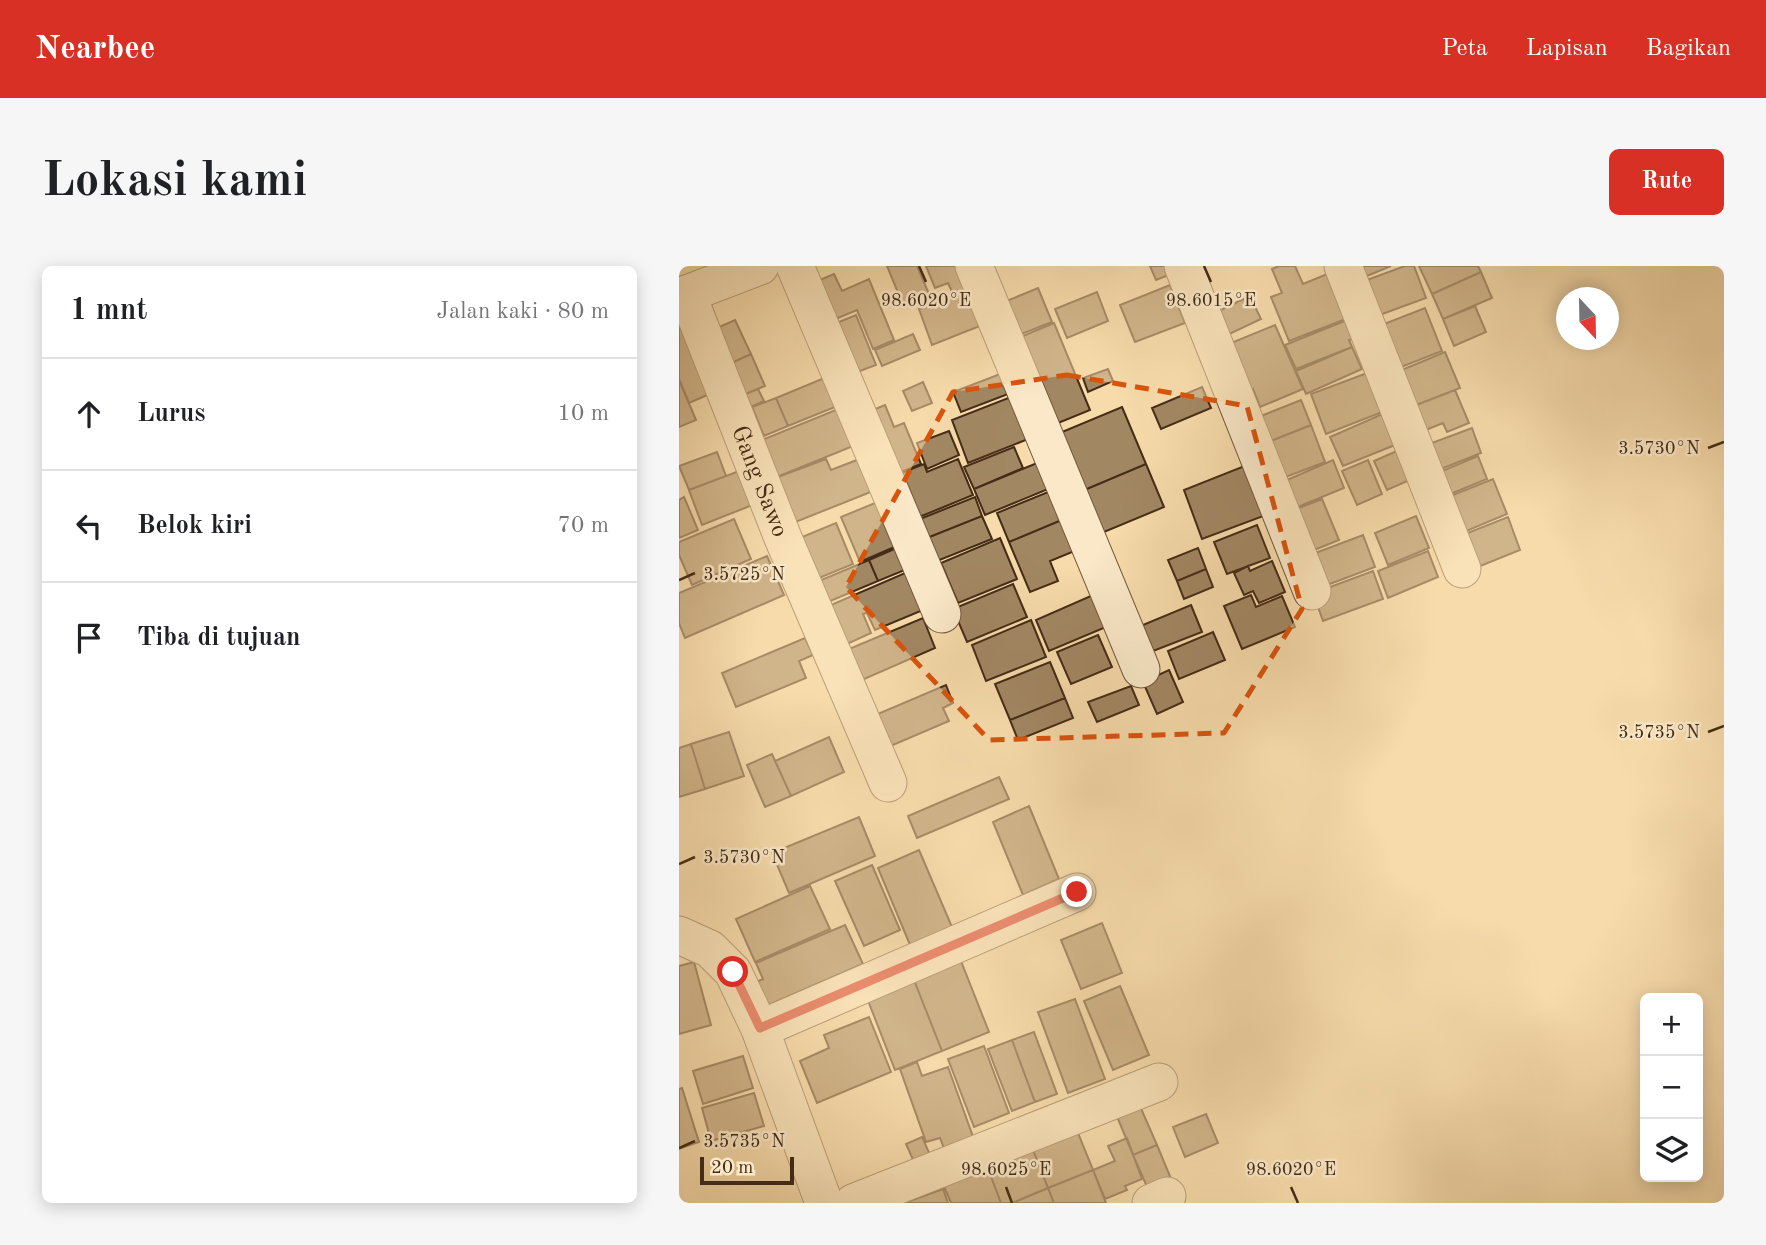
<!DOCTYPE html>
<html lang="id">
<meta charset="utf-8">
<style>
:root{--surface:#fff;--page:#f6f6f6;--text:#202124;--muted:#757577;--line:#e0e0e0;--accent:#d93025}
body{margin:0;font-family:"Old Standard TT",serif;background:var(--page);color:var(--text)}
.controls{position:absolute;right:21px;bottom:21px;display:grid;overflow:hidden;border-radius:10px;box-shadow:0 4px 18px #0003}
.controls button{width:63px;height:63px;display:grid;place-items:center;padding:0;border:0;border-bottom:2px solid var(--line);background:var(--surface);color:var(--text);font:35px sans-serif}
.compass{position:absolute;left:877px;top:21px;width:63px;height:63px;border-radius:50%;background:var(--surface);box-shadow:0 4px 18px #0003;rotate:158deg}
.scale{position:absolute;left:21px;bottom:18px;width:94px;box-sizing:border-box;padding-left:7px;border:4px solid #452c16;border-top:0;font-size:19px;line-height:24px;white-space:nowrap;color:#452c16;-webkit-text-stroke:5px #fae8c8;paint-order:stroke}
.stop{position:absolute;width:21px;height:21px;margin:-16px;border:5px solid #d93025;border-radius:50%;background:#fff}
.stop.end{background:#d93025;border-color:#fff;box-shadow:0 2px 7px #0008}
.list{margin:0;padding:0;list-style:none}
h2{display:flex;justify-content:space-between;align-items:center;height:91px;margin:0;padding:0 28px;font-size:30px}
h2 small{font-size:23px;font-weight:400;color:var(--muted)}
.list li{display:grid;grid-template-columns:46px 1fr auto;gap:21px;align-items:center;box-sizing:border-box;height:112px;padding:0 28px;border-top:2px solid var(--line)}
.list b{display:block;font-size:26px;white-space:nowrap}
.list em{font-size:23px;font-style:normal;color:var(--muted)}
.icon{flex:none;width:38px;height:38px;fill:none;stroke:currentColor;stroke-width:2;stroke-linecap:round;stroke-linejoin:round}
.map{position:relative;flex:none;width:1045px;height:937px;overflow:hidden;border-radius:10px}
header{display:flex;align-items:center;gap:42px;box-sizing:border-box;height:98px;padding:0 35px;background:var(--accent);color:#fff}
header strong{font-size:33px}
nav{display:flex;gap:38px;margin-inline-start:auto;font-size:24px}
.intro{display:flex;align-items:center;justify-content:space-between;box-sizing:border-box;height:168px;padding:0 42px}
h1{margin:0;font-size:49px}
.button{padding:18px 32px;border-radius:10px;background:var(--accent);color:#fff;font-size:24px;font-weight:700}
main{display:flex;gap:42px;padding:0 42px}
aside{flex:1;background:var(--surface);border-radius:10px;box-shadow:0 4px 18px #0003}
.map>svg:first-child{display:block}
.building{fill:#a28763;stroke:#452c16;stroke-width:2}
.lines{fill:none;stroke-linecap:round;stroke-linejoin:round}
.minor-casing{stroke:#72583b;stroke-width:39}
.minor{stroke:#fae8c8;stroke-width:37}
.route{stroke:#d93025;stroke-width:9}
.marked{fill:none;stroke:#d8540d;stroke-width:5;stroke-dasharray:14 9;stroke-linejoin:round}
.ticks{fill:none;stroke:#452c16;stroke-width:2.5}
.labels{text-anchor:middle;stroke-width:5;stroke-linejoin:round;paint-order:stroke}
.street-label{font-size:24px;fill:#452c16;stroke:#fae8c8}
.ticks-label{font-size:18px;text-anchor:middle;fill:#452c16;stroke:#fae8c8;stroke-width:5;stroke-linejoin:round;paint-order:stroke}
</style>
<header>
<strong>Nearbee</strong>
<nav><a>Peta</a><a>Lapisan</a><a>Bagikan</a></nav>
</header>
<div class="intro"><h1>Lokasi kami</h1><a class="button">Rute</a></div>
<main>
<aside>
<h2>1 mnt<small>Jalan kaki · 80 m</small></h2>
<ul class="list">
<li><svg class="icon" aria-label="ahead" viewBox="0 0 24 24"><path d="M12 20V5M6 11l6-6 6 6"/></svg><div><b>Lurus</b></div><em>10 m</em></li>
<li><svg class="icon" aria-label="left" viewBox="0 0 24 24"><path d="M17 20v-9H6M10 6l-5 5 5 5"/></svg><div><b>Belok kiri</b></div><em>70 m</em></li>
<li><svg class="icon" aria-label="arrive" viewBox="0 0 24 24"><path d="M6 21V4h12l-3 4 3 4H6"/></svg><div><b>Tiba di tujuan</b></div></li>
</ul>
</aside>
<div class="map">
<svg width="1045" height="937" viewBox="0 0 1045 937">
<rect width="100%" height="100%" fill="#f7dbab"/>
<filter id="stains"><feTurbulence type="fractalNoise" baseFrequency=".00286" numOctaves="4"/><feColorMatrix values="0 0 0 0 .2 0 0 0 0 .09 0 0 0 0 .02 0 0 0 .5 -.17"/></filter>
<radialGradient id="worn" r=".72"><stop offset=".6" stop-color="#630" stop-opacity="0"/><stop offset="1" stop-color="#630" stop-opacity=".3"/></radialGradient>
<path class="building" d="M208,0h30l12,28 -26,11z
M247,0h42l7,19 -22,9 -5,-11 -13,5z
M471,0h27l2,5 -23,9z
M600,0h16l8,18 29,-12 19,45 -62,24 -18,-44 11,-4 -10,-24z
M678,0h34l-29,12z
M726,0h9l12,32 -49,18 -13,-35z
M740,0h59l3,6 -49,22z
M802,6l11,26 -49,21 -11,-25z
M155,8l8,17 27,-12 25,61 -21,9 -16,-39 -36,15 -16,-39z
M491,19l15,38 -50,19 -15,-37z
M297,20l14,36 -58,23 -13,-36z
M359,22l14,34 -41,16 -14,-33z
M418,26l11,29 -41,17 -12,-29z
M571,30l11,23 -40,19 -11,-23z
M796,40l11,26 -32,14 -11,-27z
M746,42l17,43 -46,18 -17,-43z
M177,49l20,50 -32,12 -20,-49z
M0,52l40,72 -30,13 -10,-24z
M673,52l8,18 -11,4 3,7 -56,22 -11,-24z
M56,54l16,34 -26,12 -15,-35z
M375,57l36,87 -44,18 -35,-87z
M596,59l28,64 -43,18 -7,-18 -12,6 -10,-52z
M234,68l7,16 -38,16 -7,-16z
M673,81l10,22 -56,25 -10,-23z
M766,86l15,36 -54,21 -14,-35z
M72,88l14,32 -22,9 -18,-29z
M429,103l5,12 -25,11 -5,-14z
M696,104l15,39 -64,25 -15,-40z
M329,105l8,20 -55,21 -8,-20z
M150,110l11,29 -52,21 -12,-28z
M0,114l17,40 -17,7z
M244,116l9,21 -20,8 -9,-20z
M523,121l9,21 -50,21 -9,-21z
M79,123l6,12 -15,7 -6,-13z
M776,124l14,33 -22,9 -4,-9 -27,11 -10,-25z
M337,129l17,42 -65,26 -16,-43z
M97,132l12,28 -24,10 -12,-29z
M622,134l10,25 -55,22 -10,-25z
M169,139l15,37 -91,37 -15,-37z
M206,139l9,22 10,-4 17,41 -32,13 -26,-63z
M443,141l24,57 -71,30 -25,-57z
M715,143l1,36 -52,21 -13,-29z
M632,159l14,37 -55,21 -14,-36z
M793,162l9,25 -50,20 -10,-26z
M270,165l10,24 -32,14 -10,-26z
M729,180l13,29 -34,15 -13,-29z
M335,181l9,21 -49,21 -10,-22z
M38,186l9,24 -37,14 -10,-24z
M799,190l9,23 -49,20 -10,-22z
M147,193l5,11 26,-10 26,27 -90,36 -18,-45z
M279,193l15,36 -61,25 -18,-44 30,-12 3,8z
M654,194l11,28 -61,25 -10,-27z
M689,194l14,34 -25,11 -15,-34z
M363,195l11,26 -68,28 -11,-26z
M467,198l18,43 -72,30 -17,-43z
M568,199l19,50 -64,24 -18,-49z
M68,202l13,34 -58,23 -13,-35z
M814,213l14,35 -55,23 -14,-36z
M374,224l11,29 -55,23 -12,-29z
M5,231l14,33 -19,8v-38z
M296,231l7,19 -60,24 -7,-19z
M643,233l17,41 -37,15 -18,-41z
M201,235l19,44 -39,17 -19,-45z
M303,250l10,23 -60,24 -10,-23z
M737,250l13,32 -41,17 -13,-32z
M829,251l12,33 -47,19 -13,-33z
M55,253l17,40 -59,26 -13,-30v-13z
M385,253l13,31 -27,11 8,20 -28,11 -21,-50z
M157,257l17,41 -46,19 -17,-41z
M578,259l13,33 -43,16 -13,-32z
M684,269l12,32 -61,23 -12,-32z
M321,272l17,41 -59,24 -17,-40z
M229,277l9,22 -39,16 -9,-21z
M519,282l8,21 -29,12 -9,-21z
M749,285l10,26 -50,21 -10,-27z
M88,290l17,39 -99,43 -6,-15v-30z
M190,294l9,21 -62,26 -9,-21z
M593,295l13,31 -26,11 -6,-12 -9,4 -10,-22 14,-7 2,5z
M240,301l16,38 -60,25 -8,-17 -4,1 8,19 -24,11 -16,-39z
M527,303l7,18 -29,12 -7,-18z
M694,305l10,28 -60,22 -6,-17 5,-14z
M334,318l14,33 -60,25 -14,-33z
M414,329l13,32 -57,24 -13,-31z
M572,329l5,12 26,-11 13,31 -53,22 -18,-43z
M512,339l11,27 -54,21 -10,-26z
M244,352l12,30 -73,32 -13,-31z
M352,354l15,37 -60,24 -14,-36z
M534,366l12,28 -46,19 -11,-28z
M419,369l14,32 -41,17 -14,-32z
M126,372l8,17 -14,6 7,17 -70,29 -14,-34z
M371,396l15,36 -55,22 -15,-36z
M490,404l14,32 -26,12 -14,-32z
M267,419l7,18 -10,5 6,13 -63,27 -13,-32z
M452,420l8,19 -42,17 -9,-20z
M386,432l8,20 -55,22 -8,-20z
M50,466l15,44 -39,13 -14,-45z
M150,471l15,35 -53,24 -16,-35z
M12,478l14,45 -26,8v-49z
M93,488l19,42 -26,11 -18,-42z
M320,511l10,22 -92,39 -9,-22z
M350,540l30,73 -36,16 -30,-73z
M180,551l16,39 -86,37 -17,-40z
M240,584l33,77 -42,18 -32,-77z
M193,599l28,65 -36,16 -29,-65z
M131,620l20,43 -75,33 -19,-43z
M423,657l20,50 -41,16 -20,-49z
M166,659l18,39 -108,47 -10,-24 18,-8 -7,-16z
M282,695l28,71 -47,19 -28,-71z
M15,696l17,63 -32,9v-68z
M235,714l28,71 -47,19 -28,-72z
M441,720l29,69 -36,15 -29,-69z
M396,733l30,80 -37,14 -30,-81z
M190,751l22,55 -74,31 -17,-42 29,-13 -5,-13z
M355,766l23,62 -22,8 -23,-62z
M333,774l23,62 -23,9 -24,-62z
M305,780l25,67 -35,14 -26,-68z
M64,790l10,32 -50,16 -10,-33z
M238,796l5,14 26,-9 29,81 -29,11 -8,-21 -14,4 -26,-73z
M3,822l17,54 -20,7v-60z
M75,827l10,33 -53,15 -9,-33z
M457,831l21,48 -24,10 -20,-48z
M527,848l12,29 -33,14 -12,-30z
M395,857l19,47 -45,18 -19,-48z
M243,871l9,20 -16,7 -9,-20z
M448,872l15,41 -17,7 2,4 -22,9 -12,-29 22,-9 -7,-15z
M350,874l19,48 -36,15h-11l-14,-37z
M478,879l17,41 -23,10 -18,-41z
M308,900l14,37h-50l-8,-19z
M414,904l13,33h-52l-6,-15z
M369,922l6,15h-42z
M264,923l5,14h-44z"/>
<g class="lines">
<g class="minor-casing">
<g id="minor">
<path d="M116,0l147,348"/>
<path d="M295,0l167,403"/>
<path d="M504,0l129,325"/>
<path d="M664,0l119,303"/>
<path id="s1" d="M8,28l96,244 105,245"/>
<path d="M0,31l81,-31"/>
<path d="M0,669l31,14 23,23 27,57 64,174"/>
<path d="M81,763l317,-137"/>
<path d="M174,937l306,-121"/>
<path d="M472,937l16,-7"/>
</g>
</g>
<use href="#minor" class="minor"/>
</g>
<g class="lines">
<path class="route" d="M54,706l27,56 317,-136"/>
</g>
<path d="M0 0H1045V937H0ZM388,109l180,31 55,203 -78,124 -235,7 -143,-153 107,-195z" fill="#f7dbab" fill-opacity=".55" fill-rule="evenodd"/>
<path class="marked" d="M388,109l180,31 55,203 -78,124 -235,7 -143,-153 107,-195z"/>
<path class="ticks" d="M240,0l7,16M525,0l7,16M1029,182l16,-6M0,314l16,-7M1029,466l16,-6M0,598l16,-7M0,882l16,-7M327,921l6,16M612,921l7,16"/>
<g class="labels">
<g class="street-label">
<text dy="8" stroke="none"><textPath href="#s1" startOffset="201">Gang Sawo</textPath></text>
</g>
</g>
<g class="ticks-label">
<text x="247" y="40">98.6020°E</text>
<text x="532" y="40">98.6015°E</text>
<text x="980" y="188">3.5730°N</text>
<text x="65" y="314">3.5725°N</text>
<text x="980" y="472">3.5735°N</text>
<text x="65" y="597">3.5730°N</text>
<text x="65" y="881">3.5735°N</text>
<text x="327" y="909">98.6025°E</text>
<text x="612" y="909">98.6020°E</text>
</g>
<rect width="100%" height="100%" filter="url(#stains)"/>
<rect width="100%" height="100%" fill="url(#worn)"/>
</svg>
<div class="controls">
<button>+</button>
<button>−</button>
<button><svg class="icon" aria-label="layers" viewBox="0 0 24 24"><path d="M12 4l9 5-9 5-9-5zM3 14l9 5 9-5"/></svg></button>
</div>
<svg class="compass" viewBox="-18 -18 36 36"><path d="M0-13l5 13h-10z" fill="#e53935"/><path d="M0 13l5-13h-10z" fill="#757577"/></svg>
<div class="scale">20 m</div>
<div class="stop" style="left:54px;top:706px"></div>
<div class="stop end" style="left:398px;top:626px"></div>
</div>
</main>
